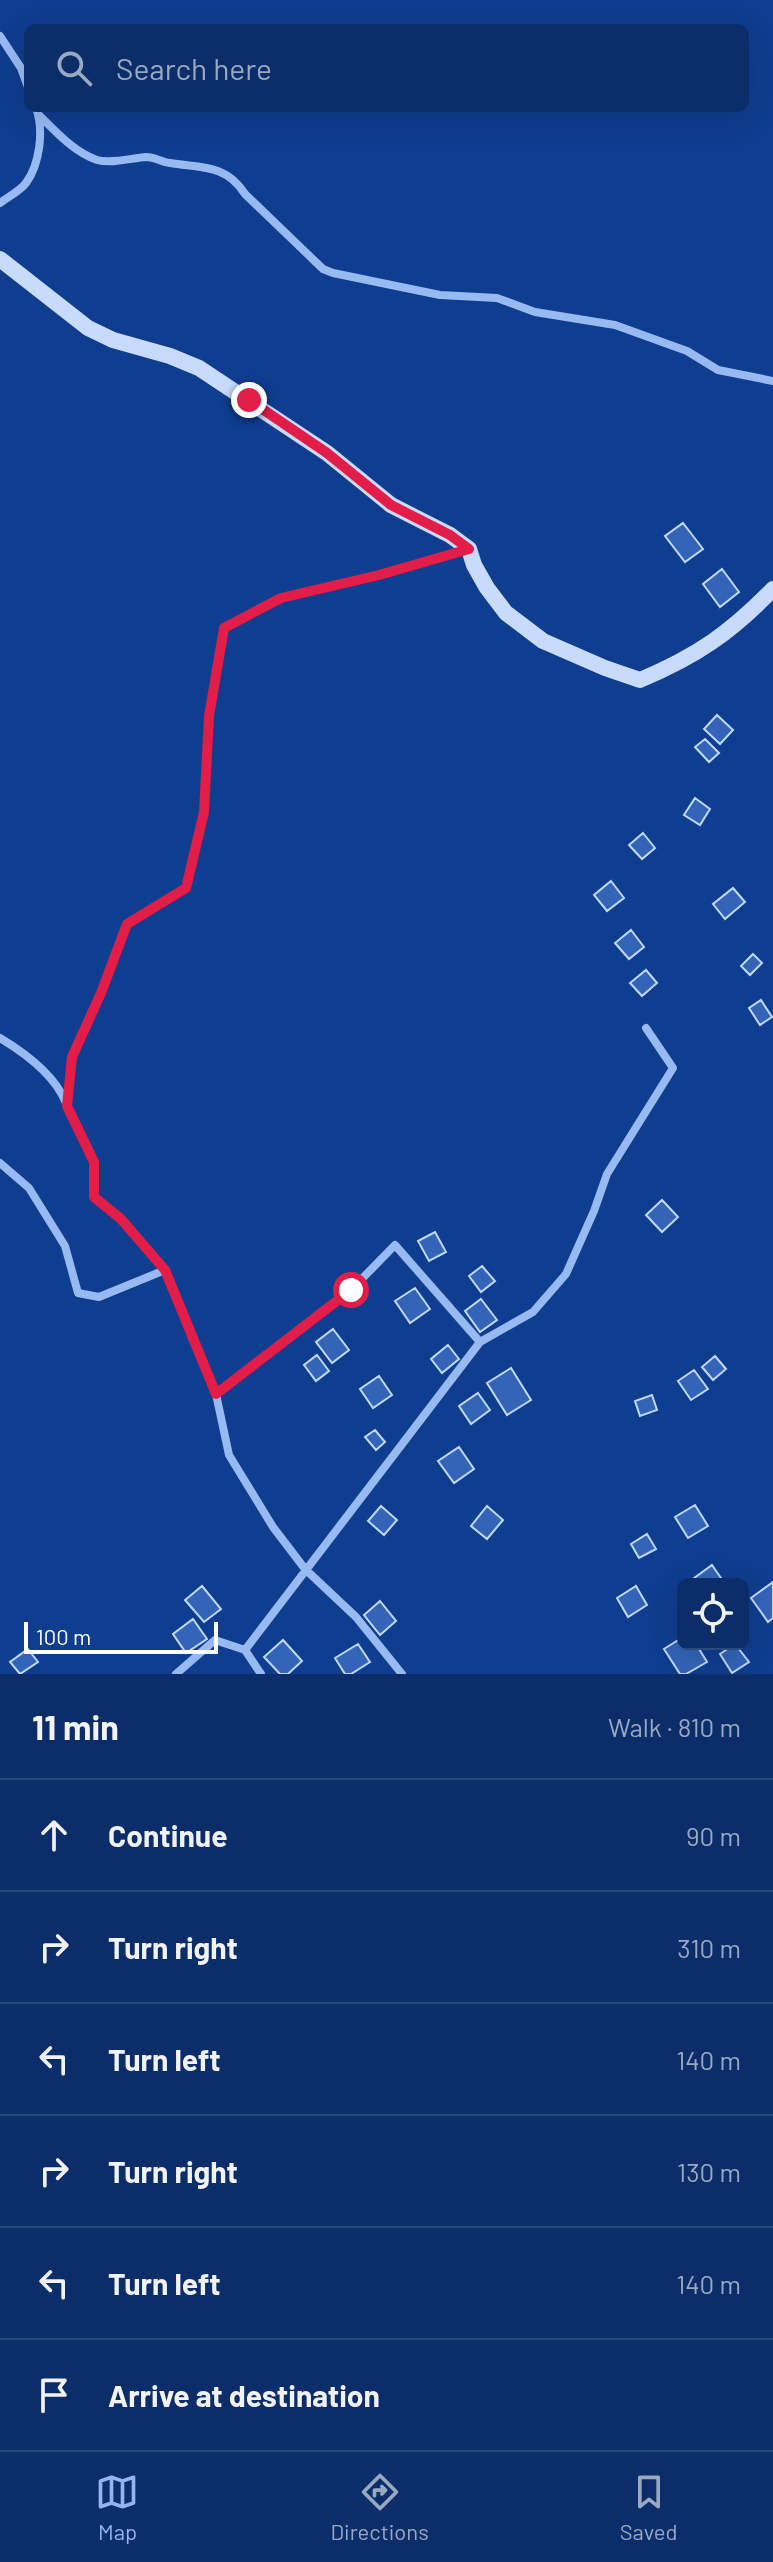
<!DOCTYPE html>
<meta charset="utf-8">
<style>
:root{--surface:#0b2e6b;--page:#143671;--text:#f1f3f6;--muted:#9aa8c1;--line:#2b4a7e;--accent:#95b2f1}
body{margin:0;font-family:Barlow,sans-serif;background:var(--page);color:var(--text)}
.controls{position:absolute;right:24px;bottom:24px;display:grid;overflow:hidden;border-radius:12px;box-shadow:0 8px 32px #0002}
.controls button{width:72px;height:72px;display:grid;place-items:center;padding:0;border:0;border-bottom:2px solid var(--line);background:var(--surface);color:var(--text);font:40px sans-serif}
.scale{position:absolute;left:24px;bottom:20px;width:194px;box-sizing:border-box;padding-left:8px;border:4px solid #fff;border-top:0;font-size:22px;line-height:28px;white-space:nowrap;color:#fff;-webkit-text-stroke:6px #0f3d8f;paint-order:stroke}
.stop{position:absolute;width:24px;height:24px;margin:-18px;border:6px solid #e11d48;border-radius:50%;background:#fff}
.stop.end{background:#e11d48;border-color:#fff;box-shadow:0 2px 8px #0008}
.list{margin:0;padding:0;list-style:none}
h2{display:flex;justify-content:space-between;align-items:center;height:104px;margin:0;padding:0 32px;font-size:34px}
h2 small{font-size:26px;font-weight:400;color:var(--muted)}
.list li{display:grid;grid-template-columns:52px 1fr auto;gap:24px;align-items:center;box-sizing:border-box;height:112px;padding:0 32px;border-top:2px solid var(--line)}
.list b{display:block;font-size:30px;white-space:nowrap}
.list em{font-size:26px;font-style:normal;color:var(--muted)}
.icon{flex:none;width:44px;height:44px;fill:none;stroke:currentColor;stroke-width:2;stroke-linecap:round;stroke-linejoin:round}
.map{position:relative;flex:none;width:773px;height:1674px;overflow:hidden}
.search{position:absolute;background:var(--surface);box-shadow:0 8px 32px #0002;left:24px;right:24px;top:24px;height:88px;display:flex;align-items:center;gap:20px;box-sizing:border-box;padding:0 28px;border-radius:12px;color:var(--muted);font-size:30px}
.sheet{height:776px;background:var(--surface)}
nav{display:flex;justify-content:space-around;align-items:center;box-sizing:border-box;height:112px;border-top:2px solid var(--line);background:var(--surface);font-size:22px;color:var(--muted)}
nav a{display:grid;justify-items:center;gap:4px}
nav .on{color:var(--accent)}
.map>svg:first-child{display:block}
.building{fill:#3364b7;stroke:#c0d7fe;stroke-width:2}
.lines{fill:none;stroke-linecap:round;stroke-linejoin:round}
.street{stroke:#98baf3;stroke-width:8}
.secondary{stroke:#c8dbfd;stroke-width:16}
.route{stroke:#e11d48;stroke-width:10}
</style>
<div class="map">
<svg width="773" height="1674" viewBox="0 0 773 1674">
<rect width="100%" height="100%" fill="#0f3d8f"/>
<path class="building" d="M683,523l20,26 -18,13 -20,-26z
M722,569l17,23 -19,15 -17,-23z
M717,715l16,15 -13,14 -16,-15z
M705,739l14,14 -10,9 -14,-15z
M695,798l15,11 -10,16 -16,-10z
M643,833l12,15 -13,11 -13,-14z
M611,881l13,17 -17,13 -13,-16z
M733,888l12,14 -20,17 -12,-15z
M631,930l13,17 -15,12 -14,-16z
M753,954l9,9 -12,12 -9,-9z
M646,970l11,13 -15,13 -12,-13z
M761,1000l11,17 -12,8 -11,-17z
M662,1200l16,17 -16,15 -16,-17z
M435,1232l11,20 -17,9 -11,-20z
M482,1266l13,15 -14,11 -12,-16z
M415,1288l15,21 -20,14 -15,-22z
M481,1299l16,21 -17,12 -15,-21z
M333,1329l16,21 -17,13 -16,-21z
M448,1345l11,14 -17,14 -11,-14z
M317,1355l12,16 -13,10 -12,-16z
M715,1356l11,13 -13,11 -11,-13z
M511,1368l20,32 -24,15 -20,-32z
M694,1370l14,19 -17,11 -13,-19z
M379,1376l13,19 -19,13 -13,-19z
M478,1393l12,17 -19,14 -12,-18z
M652,1395l5,15 -17,6 -5,-15z
M375,1430l10,12 -9,8 -11,-13z
M459,1447l15,22 -20,14 -16,-22z
M695,1505l13,21 -20,12 -13,-21z
M381,1506l16,14 -13,15 -16,-14z
M487,1506l16,14 -16,19 -16,-13z
M647,1534l9,15 -17,9 -8,-14z
M712,1565l11,16 -4,3h-33z
M773,1582v36l-5,4 -17,-24z
M202,1586l19,23 -17,13 -19,-22z
M636,1586l11,19 -19,12 -11,-19z
M380,1601l16,20 -16,14 -16,-20z
M193,1619l14,20 -21,14 -13,-19z
M683,1637v7h13l11,18 -21,12h-6l-16,-25z
M283,1640l19,21 -14,13h-8l-16,-17z
M358,1644l12,18 -19,12h-6l-10,-16z
M735,1644l14,18 -17,11 -12,-19z
M28,1649l10,13 -18,12 -10,-12z"/>
<g class="lines">
<path class="street" d="M0,36l21,32 7,19
M39,115c17,17 35,37 58,45 14,4 35,-2 49,-3 9,0 15,5 24,6 31,5 56,1 75,31l78,75 10,4 107,22 57,3 38,14 80,13 72,26 31,19 55,11
M0,203c8,-6 20,-12 26,-20 14,-19 18,-53 10,-75
M0,1038c25,15 55,37 66,65
M0,1163l29,25 36,58 13,47 21,4 66,-27
M216,1394l135,-104 44,-45 85,97
M245,1650l235,-308 53,-30 33,-38 28,-63 13,-37 66,-106 -27,-40
M176,1674l39,-34 30,10 16,24
M402,1674l-46,-57 -51,-48 -32,-42 -44,-72 -13,-61 -51,-124 -44,-51 -27,-22v-35l-27,-56 5,-49 29,-64 26,-69 59,-36 18,-76 5,-96 15,-88 57,-30 98,-23 89,-26"/>
<path class="secondary" d="M0,259l88,69 25,12 57,16 29,12 128,85 64,52 59,30 19,14 5,16 13,23 19,25 37,28 62,27 35,12c57,-24 90,-47 133,-91"/>
</g>
<g class="lines">
<path class="route" d="M249,400l78,53 64,52 59,30 19,14 -90,26 -98,23 -57,30 -15,88 -5,96 -18,76 -59,36 -26,69 -29,64 -5,49 27,56v35l27,22 44,51 51,124 135,-104"/>
</g>
</svg>
<div class="controls">
<button><svg class="icon" aria-label="locate" viewBox="0 0 24 24"><circle cx="12" cy="12" r="6"/><path d="M12 2v4M12 18v4M2 12h4M18 12h4"/></svg></button>
</div>
<div class="scale">100 m</div>
<div class="stop" style="left:351px;top:1290px"></div>
<div class="stop end" style="left:249px;top:400px"></div>
<div class="search"><svg class="icon" aria-label="search" viewBox="0 0 24 24"><circle cx="10" cy="10" r="6"/><path d="M15 15l6 6"/></svg>Search here</div>
</div>
<section class="sheet">
<h2>11 min<small>Walk · 810 m</small></h2>
<ul class="list">
<li><svg class="icon" aria-label="ahead" viewBox="0 0 24 24"><path d="M12 20V5M6 11l6-6 6 6"/></svg><div><b>Continue</b></div><em>90 m</em></li>
<li><svg class="icon" aria-label="right" viewBox="0 0 24 24"><path d="M7 20v-9h11M14 6l5 5-5 5"/></svg><div><b>Turn right</b></div><em>310 m</em></li>
<li><svg class="icon" aria-label="left" viewBox="0 0 24 24"><path d="M17 20v-9H6M10 6l-5 5 5 5"/></svg><div><b>Turn left</b></div><em>140 m</em></li>
<li><svg class="icon" aria-label="right" viewBox="0 0 24 24"><path d="M7 20v-9h11M14 6l5 5-5 5"/></svg><div><b>Turn right</b></div><em>130 m</em></li>
<li><svg class="icon" aria-label="left" viewBox="0 0 24 24"><path d="M17 20v-9H6M10 6l-5 5 5 5"/></svg><div><b>Turn left</b></div><em>140 m</em></li>
<li><svg class="icon" aria-label="arrive" viewBox="0 0 24 24"><path d="M6 21V4h12l-3 4 3 4H6"/></svg><div><b>Arrive at destination</b></div></li>
</ul>
</section>
<nav>
<a class="on"><svg class="icon" aria-label="map" viewBox="0 0 24 24"><path d="M3 6l6-2 6 2 6-2v14l-6 2-6-2-6 2zM9 4v14M15 6v14"/></svg>Map</a>
<a><svg class="icon" aria-label="directions" viewBox="0 0 24 24"><path d="M12 3l9 9-9 9-9-9zM9 14v-3h6M13 9l2 2-2 2"/></svg>Directions</a>
<a><svg class="icon" aria-label="saved" viewBox="0 0 24 24"><path d="M7 4h10v16l-5-4-5 4z"/></svg>Saved</a>
</nav>
